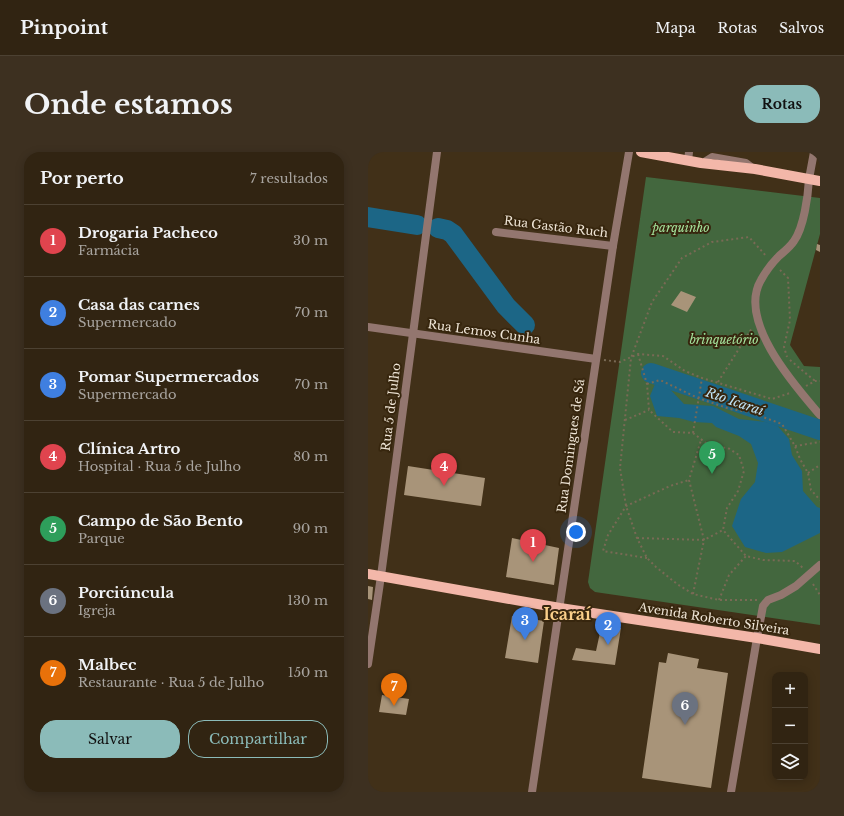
<!DOCTYPE html>
<html lang="pt">
<meta charset="utf-8">
<style>
:root{--surface:#312412;--page:#3d3020;--text:#f1f3f6;--muted:#a8a49f;--line:#4c4132;--accent:#8bbbb9}
body{margin:0;font-family:"Libre Baskerville",serif;background:var(--page);color:var(--text)}
.controls{position:absolute;right:12px;bottom:12px;display:grid;overflow:hidden;border-radius:8px;box-shadow:0 2px 10px #0003}
.controls button{width:36px;height:36px;display:grid;place-items:center;padding:0;border:0;border-bottom:1px solid var(--line);background:var(--surface);color:var(--text);font:20px sans-serif}
.you{position:absolute;left:208px;top:380px;width:14px;height:14px;margin:-10px;border:3px solid #fff;border-radius:50%;background:#1a73e8;box-shadow:0 0 0 6px #1a73e833}
.badge{display:grid;place-items:center;width:26px;height:26px;border-radius:50%;background:var(--accent);color:#fff;font-size:13px;font-weight:700}
.pin{position:absolute;translate:-50% -33px;filter:drop-shadow(0 1px 2px #0008)}
.pin::after{content:'';position:absolute;top:21px;width:14px;height:12px;background:inherit;clip-path:polygon(0 0,100% 0,50% 100%)}
.list{margin:0;padding:0;list-style:none}
h2{display:flex;justify-content:space-between;align-items:center;height:52px;margin:0;padding:0 16px;font-size:17px}
h2 small{font-size:13px;font-weight:400;color:var(--muted)}
.list li{display:grid;grid-template-columns:26px 1fr auto;gap:12px;align-items:center;box-sizing:border-box;height:72px;padding:0 16px;border-top:1px solid var(--line)}
.list b{display:block;font-size:15px;white-space:nowrap}
.list p{margin:0;font-size:13px;white-space:nowrap;color:var(--muted)}
.list em{font-size:13px;font-style:normal;color:var(--muted)}
.actions{display:flex;gap:8px;padding:12px 16px}
.actions a{flex:1;padding:9px 0;border:1px solid var(--accent);border-radius:16px;text-align:center;font-size:14px;color:var(--accent)}
.actions .main{background:var(--accent);color:#111}
.icon{flex:none;width:22px;height:22px;fill:none;stroke:currentColor;stroke-width:2;stroke-linecap:round;stroke-linejoin:round}
.map{position:relative;flex:none;width:452px;height:640px;overflow:hidden;border-radius:16px}
header{display:flex;align-items:center;gap:24px;box-sizing:border-box;height:56px;padding:0 20px;background:var(--surface);border-bottom:1px solid var(--line)}
header strong{font-size:19px}
nav{display:flex;gap:22px;margin-inline-start:auto;font-size:14px}
.intro{display:flex;align-items:center;justify-content:space-between;box-sizing:border-box;height:96px;padding:0 24px}
h1{margin:0;font-size:28px}
.button{padding:10px 18px;border-radius:16px;background:var(--accent);color:#111;font-size:14px;font-weight:700}
main{display:flex;gap:24px;padding:0 24px}
aside{flex:1;background:var(--surface);border-radius:16px;box-shadow:0 2px 10px #0003}
.map>svg:first-child{display:block}
.green{fill:#43673e}
.water{fill:#1c6686}
.lines{fill:none;stroke-linecap:round;stroke-linejoin:round}
.river{stroke:#1c6686;stroke-width:20}
.building{fill:#a89479}
.path{stroke:#796a55;stroke-width:2;stroke-dasharray:2 3;stroke-linecap:butt}
.service{stroke:#93766f;stroke-width:6}
.pedestrian{stroke:#93766f;stroke-width:8}
.minor{stroke:#93766f;stroke-width:8}
.tertiary{stroke:#93766f;stroke-width:8}
.primary{stroke:#f3b7a9;stroke-width:10}
.labels{text-anchor:middle;stroke-width:4;stroke-linejoin:round;paint-order:stroke}
.street-label{font-size:12px;fill:#efe5d6;stroke:#37260e}
.park-label{font-size:12px;font-style:italic;fill:#a4e29b;stroke:#37260e}
.water-label{font-size:13px;font-style:italic;fill:#bfe3f6;stroke:#37260e}
.district-label{font-size:16px;font-weight:bold;fill:#fbd08a;stroke:#37260e}
</style>
<header>
<strong>Pinpoint</strong>
<nav><a>Mapa</a><a>Rotas</a><a>Salvos</a></nav>
</header>
<div class="intro"><h1>Onde estamos</h1><a class="button">Rotas</a></div>
<main>
<aside>
<h2>Por perto<small>7 resultados</small></h2>
<ul class="list">
<li><span class="badge" style="background:#e0444e">1</span><div><b>Drogaria Pacheco</b><p>Farmácia</p></div><em>30 m</em></li>
<li><span class="badge" style="background:#3f7fe0">2</span><div><b>Casa das carnes</b><p>Supermercado</p></div><em>70 m</em></li>
<li><span class="badge" style="background:#3f7fe0">3</span><div><b>Pomar Supermercados</b><p>Supermercado</p></div><em>70 m</em></li>
<li><span class="badge" style="background:#e0444e">4</span><div><b>Clínica Artro</b><p>Hospital · Rua 5 de Julho</p></div><em>80 m</em></li>
<li><span class="badge" style="background:#2e9e5b">5</span><div><b>Campo de São Bento</b><p>Parque</p></div><em>90 m</em></li>
<li><span class="badge" style="background:#6b7280">6</span><div><b>Porciúncula</b><p>Igreja</p></div><em>130 m</em></li>
<li><span class="badge" style="background:#e8710a">7</span><div><b>Malbec</b><p>Restaurante · Rua 5 de Julho</p></div><em>150 m</em></li>
</ul>
<div class="actions"><a class="main">Salvar</a><a>Compartilhar</a></div>
</aside>
<div class="map">
<svg width="452" height="640" viewBox="0 0 452 640">
<rect width="100%" height="100%" fill="#413018"/>
<path class="green" d="M278,25l174,21v36l-30,111 14,21 16,1v258l-225,-33 -5,-4 -2,-6z"/>
<path class="water" d="M287,232l12,2 17,18 29,2 26,13 36,4 14,16 3,16 10,16 1,20 14,16 3,1v25l-38,19 -16,1 -21,-6 -13,-21 9,-27 14,-17 3,-19 -7,-19 -12,-8 -23,-9 -4,-4 -18,-1 -15,-4 -22,-2 -7,-20z"/>
<g class="lines">
<path class="river" d="M0,65l49,8
M70,76l9,2 6,4 53,72 19,19
M283,221l169,57"/>
</g>
<path class="building" d="M449,92l3,1v7l-4,-2z
M313,139l15,6 -9,15 -16,-7z
M40,314l77,12 -4,28 -77,-11z
M144,386l47,10 -5,37 -48,-8z
M0,434l5,1 -1,13 -4,-1z
M144,464l32,5 -6,42 -33,-5z
M233,476h20l-6,37 -43,-5 4,-12 20,3z
M300,501l31,6 -2,9 31,5 -17,115 -69,-10 17,-116 7,1z
M14,543l27,4 -3,16 -27,-3z"/>
<g class="lines">
<path class="path" d="M412,118l8,8 2,42 -6,27 3,10
M270,202l9,30 2,26 24,22 20,1 18,14 17,1 11,7 5,16 -6,20 -11,17 -4,22 23,26 17,4 32,1 8,7
M236,208l16,2 18,-8 25,2 22,15 17,7 70,21 18,-6
M422,208l25,21
M350,230l34,-54
M279,232l13,-4 38,18 32,11 19,3 33,12 13,22 5,13 8,14 3,17 9,10
M438,234l9,-5h5
M257,268l24,-10
M325,281l9,-55
M427,294l25,-4
M440,321l12,-8
M269,386l67,2 19,-10
M279,406l-44,-7 5,-16 18,-29 44,-20 19,-6
M445,432l7,11
M325,442l11,-54 -15,-60 12,-40
M351,448l10,-25 17,-19
M389,448h-38l-26,-6 -16,-10 -21,-17 -9,-9 -10,-20 -11,-32 -6,-38 11,-110 21,-56 30,-44 30,-16 37,-5 18,20"/>
<path class="service" d="M333,11l11,-7 34,6 8,6"/>
<path class="pedestrian" d="M441,27c-1,17 -5,48 -15,62 -4,6 -9,10 -15,15 -7,7 -13,15 -18,24 -24,41 34,106 59,135
M389,486l6,-32 5,-6 13,-5 15,-9 24,-21"/>
<path class="minor" d="M320,9l1,-9
M441,27l5,-27
M128,80l117,14
M0,175l228,32
M363,640l26,-154"/>
<path class="tertiary" d="M0,512l13,-88 56,-424
M164,640l81,-546 16,-94"/>
<path class="primary" d="M273,0l60,11 54,6 65,12
M0,422l192,34 197,30 63,11"/>
</g>
<g class="labels">
<g class="street-label">
<text transform="translate(188 75) rotate(7)" y="4">Rua Gastão Ruch</text>
<text transform="translate(116 180) rotate(8)" y="4">Rua Lemos Cunha</text>
<text transform="translate(23 255) rotate(-83)" y="4">Rua 5 de Julho</text>
<text transform="translate(203 294) rotate(-82)" y="4">Rua Domingues de Sá</text>
<text transform="translate(346 467) rotate(9)" y="4">Avenida Roberto Silveira</text>
</g>
<g class="park-label">
<text x="313" y="80">parquinho</text>
<text x="356" y="192">brinquetório</text>
</g>
<g class="water-label">
<text transform="translate(367 249) rotate(19)" y="5">Rio Icaraí</text>
</g>
<g class="district-label">
<text x="199" y="468">Icaraí</text>
</g>
</g>
</svg>
<div class="controls">
<button>+</button>
<button>−</button>
<button><svg class="icon" aria-label="layers" viewBox="0 0 24 24"><path d="M12 4l9 5-9 5-9-5zM3 14l9 5 9-5"/></svg></button>
</div>
<div class="you"></div>
<div class="pin badge" style="left:165px;top:410px;background:#e0444e">1</div>
<div class="pin badge" style="left:240px;top:493px;background:#3f7fe0">2</div>
<div class="pin badge" style="left:157px;top:488px;background:#3f7fe0">3</div>
<div class="pin badge" style="left:76px;top:334px;background:#e0444e">4</div>
<div class="pin badge" style="left:344px;top:322px;background:#2e9e5b">5</div>
<div class="pin badge" style="left:317px;top:573px;background:#6b7280">6</div>
<div class="pin badge" style="left:26px;top:554px;background:#e8710a">7</div>
</div>
</main>
